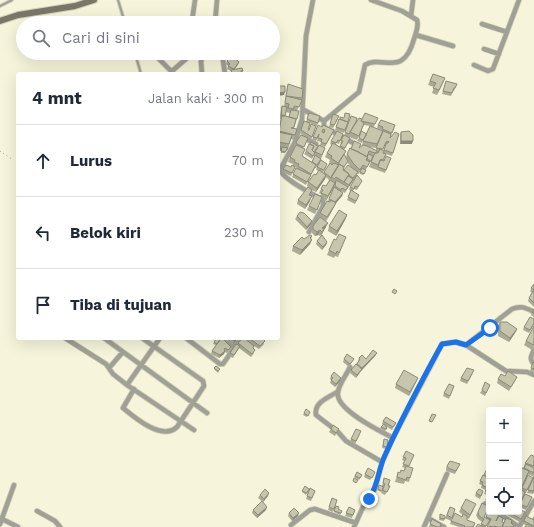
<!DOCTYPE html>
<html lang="id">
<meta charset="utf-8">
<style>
:root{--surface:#fff;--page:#f2f2f3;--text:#1f2937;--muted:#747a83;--line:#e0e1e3}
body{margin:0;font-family:"Work Sans",sans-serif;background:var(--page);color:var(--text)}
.controls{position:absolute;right:12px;bottom:12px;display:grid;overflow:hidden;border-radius:4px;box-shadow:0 4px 16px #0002}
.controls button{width:36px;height:36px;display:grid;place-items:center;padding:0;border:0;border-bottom:1px solid var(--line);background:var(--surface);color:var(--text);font:20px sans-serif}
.stop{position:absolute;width:12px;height:12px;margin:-9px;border:3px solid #1a73e8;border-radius:50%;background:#fff}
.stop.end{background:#1a73e8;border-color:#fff;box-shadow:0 1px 4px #0008}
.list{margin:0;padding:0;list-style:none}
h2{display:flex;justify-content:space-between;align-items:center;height:52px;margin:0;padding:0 16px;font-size:17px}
h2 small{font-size:13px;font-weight:400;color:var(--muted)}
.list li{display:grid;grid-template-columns:26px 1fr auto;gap:12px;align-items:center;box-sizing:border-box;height:72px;padding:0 16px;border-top:1px solid var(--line)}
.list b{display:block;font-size:15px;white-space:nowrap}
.list em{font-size:13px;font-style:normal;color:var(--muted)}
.icon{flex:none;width:22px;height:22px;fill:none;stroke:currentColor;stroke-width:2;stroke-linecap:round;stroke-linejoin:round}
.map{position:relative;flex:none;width:534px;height:527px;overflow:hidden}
.search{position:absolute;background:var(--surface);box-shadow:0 4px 16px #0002;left:16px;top:16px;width:264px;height:44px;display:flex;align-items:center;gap:10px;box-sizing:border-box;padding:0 14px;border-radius:22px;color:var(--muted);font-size:15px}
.panel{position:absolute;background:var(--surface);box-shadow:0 4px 16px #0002;left:16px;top:72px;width:264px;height:268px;border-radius:4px}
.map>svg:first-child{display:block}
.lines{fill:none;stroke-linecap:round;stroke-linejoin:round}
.lane-casing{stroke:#d1d0b9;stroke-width:4}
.street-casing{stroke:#d1d0b9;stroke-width:6}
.secondary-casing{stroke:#d1d0b9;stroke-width:8}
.path{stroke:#a2a18e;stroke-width:1;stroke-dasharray:1 3;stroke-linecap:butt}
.lane{stroke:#a0a095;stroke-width:2}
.street{stroke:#a0a095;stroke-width:4.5}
.secondary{stroke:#797868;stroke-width:6}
.wall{fill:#abaa95;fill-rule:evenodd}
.shaded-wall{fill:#8b8b79}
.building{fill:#c7c6ad;stroke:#8b8b79;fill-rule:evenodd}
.route{stroke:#1a73e8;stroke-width:5}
</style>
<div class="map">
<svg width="534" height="527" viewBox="0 0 534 527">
<rect width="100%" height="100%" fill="#f6f5db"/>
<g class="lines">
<g class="lane-casing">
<path id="lane" d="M118,0l7,23
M0,6l12,-6
M135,53l6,21"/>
</g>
<g class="street-casing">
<path id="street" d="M411,16l2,-16
M192,21l8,2
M190,23l2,-2 3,-21
M215,23l2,-23
M482,24l25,8
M416,35l37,11
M484,49l15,5
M155,53l-1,1 20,20
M222,53l3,21
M474,65l14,6 5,-2 26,-69
M172,71l21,-18
M202,74l-1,-12 2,-9
M304,110l20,11
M302,137l14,7
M357,145l-31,-17 -2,-2v-5l35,-29 6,-27c17,-11 38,14 49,-26 2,-6 5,-13 3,-19l-15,-9 -31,-11
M309,232l14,-26v-6c-10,-6 -39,-20 -43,-30l15,-28 7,-23 4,-83 7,-36
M65,338l41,26 7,10 14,11
M104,338l103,75
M160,338l-33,47 67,45
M186,338l34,26h3l18,-26
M221,338l13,9
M466,345l40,26 21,1 7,3
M534,350c-3,6 -5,9 0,14
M350,367c-3,7 -11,17 -12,25 -4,17 42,39 55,46
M109,368l13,-15
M134,389l-11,19c12,10 39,33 54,19l27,-41 -1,-5 -61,-43
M337,392c-9,6 -23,10 -21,23l22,17 8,9 36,21
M485,504l4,3
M37,511l18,10 5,6
M497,512l22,15
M428,518l16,9
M2,519l16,8
M0,524l14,-39
M291,525l19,-15 5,-1 41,14
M354,527l9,-20 12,-18 7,-27 11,-24 49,-94 13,-2 11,3 46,-36c9,-4 14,-1 22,3
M424,527l23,-53
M519,527l15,-26"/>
</g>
<g class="secondary-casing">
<path id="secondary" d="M0,21l18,-6 57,-9 19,-6"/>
</g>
<path class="path" d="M0,151l13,9"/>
<use href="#lane" class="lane"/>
<use href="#street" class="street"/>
<use href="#secondary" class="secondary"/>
</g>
<path class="wall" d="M227,61l12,1 -1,3 -3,4 8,2 -1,3h-12l1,-3 -4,-2 1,-3 -2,-2z
M433,74l12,4 -8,17 -5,-2 2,-6 -6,-2z
M446,81l11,3 -3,7h-1l-2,5 -9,-2z
M288,84l14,14 -5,13v8l-3,9 1,7 -1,5 -3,-1 -3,10 -3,4h-4l1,-5 -2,-1 -1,5h-1v1v-22l3,-12h-1l1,-10 1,-3h2l2,-7 1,-12zM286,108h1l-1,4 4,1 -1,4 -4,-1z
M309,113l11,3 -3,10 -7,-3 -2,7h1l2,-6 5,2 -5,14 -11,-7 4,-12 2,1z
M333,114l5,5 -5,9 -4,-1z
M351,116l5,6 3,-4 16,6 -1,3h-2l9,3h1l-5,-2 1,-3h17l-5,13 9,-4 -7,22 -6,-2 -3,6 8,-2 -6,15 -16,-6 2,-5h-1l-7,13 -3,-1 1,-5 -2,5 -2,-1 -12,20 -4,-2 2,2 -1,3 -6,7 -2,4 -8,14v6l-2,3 -2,4 -2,2 -2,-1 -3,1 -3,-3 -1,-2 2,-5 6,-8 1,-5 8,-12 6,-15 -8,15 -4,-3 -7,16 -8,-4 2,-4 11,-10 1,-2 -2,-1 2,-4 5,-3 3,-6 -3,-3 -1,2 -9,13 -4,-2 -2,5v6l-5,8 -8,-5 1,-4 14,-10 -5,-4 1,-4 8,-7 3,-4 -3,-1 1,-3h9l-3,5 1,1 6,-10 -1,-1 1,-2 -5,-3 2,-4 5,-8 -2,-1 1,-3 12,-7 -4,10 -3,-1v1l4,3 1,-3 -1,-1 4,-7zM364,125l6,1 -3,8 -8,4 -2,3 5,2 2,-4 -2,6 -2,3 -13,6 -1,4 -2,-3 2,-4 -2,-1 5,-9v-4l8,3zM382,133l-6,17 -7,-3 7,1zM386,144l-2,7 -2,-1 3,-5zM368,154l5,2 -6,1zM347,162l4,5 -7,3 -1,-1z
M339,119l9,3 -4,11 -9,-3z
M318,125l15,8 -8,14 -5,-2 5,3 -5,14 -4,6h-1l-9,17 -14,-8 5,-9 -2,-1 -4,9 -9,-4 1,-3 8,-2 2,-2v-1l-5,-2 8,-20 12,-4 -5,10 -1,8 10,6 3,-6 -1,-1 -2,4 -8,-5 2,-3 9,1 4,-7h1l1,-3 -4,-1 1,-3 -2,3 -4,-1z
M401,132l11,12h-12v-9z
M360,184l-3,6 -3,-1 -1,2 5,7 -3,6 -8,-4 4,-9 -2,-1 1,-3z
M347,215l-2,5 -9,16 -8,-5 1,-5z
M297,216l15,5 -1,3 -5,6 -11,-11z
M312,236l-2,8 -10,11 -8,-4 1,-5 11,-7z
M317,241l10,1 -1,3 -4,5 -6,-6z
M344,242l-6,15 -3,-1 -1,2 -7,-3 2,-5z
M534,284v23l-6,-6 1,-3 3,-5 -2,-2z
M534,310v15l-5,8 -6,-3 1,-3 9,-8 1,-2 -3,-2 1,-3z
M500,322l17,7 -2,4 -6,9 -11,-6v-10z
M534,326v20l-2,4 -8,-5 2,-4z
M221,338h17l-5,7 -10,-6 8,8 -1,3 -3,3 -2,-1 -1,2 -5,4 -8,-4 1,-3 4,-6 -3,-1 1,-2z
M247,338h15l2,6 -5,5 -8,-5 3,9 -3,4 -12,-9 -6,10 -4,-2 1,-3 8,-10 10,-2z
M377,353l-2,3 -14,15 -5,7 -6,-5 1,-3 7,-8v-1l1,-3 7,1z
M344,359h10l-2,3 -3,5 -6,-5z
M533,362l1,1v10l-4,-2z
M214,368l6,1 -2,4 -4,-4z
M473,373l-6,11 -7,-3 1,-3z
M331,376l10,2 -1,3 -5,6 -5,-4 1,-3 -1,-1z
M517,377l-2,4 -6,10 -12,-8 1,-4z
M418,378l-9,18 -14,-8 1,-4z
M490,385l-5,11 -5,-3 2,-3z
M454,386l-5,13 -6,-3 1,-3z
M304,413h5l-2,4 -4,-2z
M383,421l13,2 -4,7 -5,-3v2l-2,2 -5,-3 3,-3 -1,-1z
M331,429h8l-2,3 -2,4 -6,-4z
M360,434l-5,10 -5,-2 1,-3z
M384,439l4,1 -2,9 -4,-1z
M406,451l4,27 -1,4 -4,-1 -1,3 -9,-2 3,-10 2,1 4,-2 1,-3 -3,-1 3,-6 -3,-1z
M525,463l9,3 -1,2h1v9l-6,-3 -8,16h1l1,-2 11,-10 -7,15h-1l-5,12 5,-11 7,3 -6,13 -7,-3v1v-43l1,2 3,2z
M460,464l-5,10 -9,-3v-2l1,-3z
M489,464v20l-1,3 1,-1v19l-4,-2 2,-8 -3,-1 2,-4 -5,-2 1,-3 -3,-1 4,-9 1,1z
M357,472l5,3 -3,5 -5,-3z
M365,474l9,1 -4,5 -6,-3z
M534,477v15l-1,2 -6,-1z
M384,478l4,8h2l-5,9 -4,-2 2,-4 -2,3 -4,-2 2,-5 3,1z
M305,486l4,3 -3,6 -4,-3z
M310,488l5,3 -4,10 -5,-2z
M483,491l-3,8 -5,-3 1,-3z
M260,495l8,1 -5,6 -5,-4z
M332,498l5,2 -4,12 -5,-2z
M336,506l2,3 4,2 -2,4 -6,-3z
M349,507l6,3 -3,8 -7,-2z
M450,507l5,2 -4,12 -6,-3z
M461,508l13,1 -5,10 -2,-1v2l8,3 -1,4h-15l-9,-3 1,-3 11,-4 1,-2 -4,-3z
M489,508l-5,9 2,1 3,-8 8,10 7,3h7l2,4h-26l3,-5 -1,-1 -3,6h-10l5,-2 1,-3 -4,-3 -2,-4 2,-3z
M253,510h13l-9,8 -5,-5z
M501,512h18l5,3 -4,7z
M289,513l9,3 -6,5 -4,-5z
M440,514l5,2 -1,5 -5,-1z
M526,516l6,3 2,-3v11h-9l1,-2 -3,-1z
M430,524l10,3h-11z"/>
<path class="shaded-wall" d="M445,78l-2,5 -6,12 2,-5z
M285,92l-1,3 -6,1v-3z
M401,141h12l-1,3h-12z
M358,172l-1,3 -9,13 1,-3z
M326,175l-1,4 -9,13 1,-4z
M335,183l-1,4 -8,14 2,-5z
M343,193l-1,3 -6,7 -2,4 -8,15 9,-20z
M312,196l-2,5 -5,8 1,-4z
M347,215l-2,5 -9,16 1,-5z
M312,221l-1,3 -5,6 1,-3z
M328,223l-2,4 -2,3 -2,4 -2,2 2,-4v-4z
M320,230l-2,5 -3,1 2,-4z
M312,240l-2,4 -10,11 2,-5z
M327,242l-1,3 -4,5 1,-3z
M517,329l-2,4 -6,9 1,-4z
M237,338h1l-5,7 1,-4z
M225,351l-1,3 -5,4 1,-3z
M377,353l-2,3 -14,15 -5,7 1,-3 5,-7z
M341,378l-1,3 -5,6 1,-3z
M418,378l-9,18 1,-4z
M269,493l-1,3 -5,6 1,-3z
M267,507l-1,3 -9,8 1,-3z
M299,513l-1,3 -6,5 1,-3z"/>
<path class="building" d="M232,56l7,6 -5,7 -6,-3 2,-2 -3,-3z
M242,68l1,3h-2v3h-9l-1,-4z
M433,74l12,4 -6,12 -6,-2 3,-5 -6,-2z
M446,81l11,3 -2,4h-1l-2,5 -9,-2z
M288,84l15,5 -1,9 -16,-2z
M278,86h7v6l-7,1z
M286,96l16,4 -3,7 -5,-1v3l-6,-1 1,-4 -4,-1z
M282,106l5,1 -2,9h-4z
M291,110l8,1 -2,8 -8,-2z
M309,113l11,3 -2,7 -11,-4z
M345,113l5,1 -2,8 -8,-3v-2l4,1z
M365,113l13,5 -3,6 -14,-3z
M333,114l6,2 -5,9 -4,-1z
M282,115l14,4 -2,8 -3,1 6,1 -2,6 -16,-4z
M351,116l6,2 -1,4 -2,3 -5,9 -4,-2z
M359,118l3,1 -1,2 3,2 -5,13 -9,-4z
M339,119l9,3 -3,8 -9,-3z
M381,120l14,5 -3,8 -10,-4 1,-2 -5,-2z
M304,121l6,2 -2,7h1l2,-6 5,2 -4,11 -11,-7z
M318,125l4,2 1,-2 11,5 -8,14 -5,-2 1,-3 -4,-1 1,-4 -2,4 -4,-1zM323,129l2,1 -1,3 -2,-1z
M370,126l13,5 -6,13 -14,-3z
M337,131l6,3 -3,7 -2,-1 -2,3 -5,-2z
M361,131l6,3 -4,6 -4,-2z
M383,131l8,3 -1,4 5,-6 4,2 -6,19 -9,-3 2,-6 3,-2 -1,-1 -2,1 -3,7 -7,-1z
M409,131l4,4v6h-12v-9z
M278,132l14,3 -3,9 -11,-2z
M301,135l7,3 -4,9 -7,-3 -1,-2z
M344,135l6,3 -5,10 -5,-2 3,-5 -2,-1z
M354,141l7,3 -2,4 4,-3 4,1 10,5 -1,2h-1l-6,-2 -2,6 -9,-5h1l-8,-3z
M311,142l7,4 -4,6 -2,-2 2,-4 -4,-2z
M333,143l13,8 -8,12 -7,-5 1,-2 -5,-3z
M309,144l5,2 -2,4 3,3 -2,3 -7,-5z
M296,145l9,4 -3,7 14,9 -5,9 -13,-8 1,-2 -5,-2 1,-2 -5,-3z
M319,145l6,3 -3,7 -7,-3z
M278,146l3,1 -1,4 -2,-1z
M282,147l6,1 -3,4 -4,-1z
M350,148l18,9 -2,3 4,2 -3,5 -4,-2 -3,5 -7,-7 -6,-9z
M380,149l4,2 -1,2 3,1 -3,6 -2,-1 -3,6 -7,-3 4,-9h3z
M344,154l4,7 -4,6 -5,-3v1l-1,-1z
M368,154l5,2 -2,5 -4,-2z
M315,155l6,4 -4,6 -5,-3z
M386,156l5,2 -5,12 -8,-3 2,-7 4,1z
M321,160l6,4 -3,6 -7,-3z
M330,163l2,2 2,-2 5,2 -8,13 -7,-6z
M339,164l5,3 -1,3 6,4 -5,8 -8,-5 -2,2 -3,-2z
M286,165l5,2 1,-2 3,2 -3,6 -9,-4z
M348,165l10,7 -5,6 -4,-3v-1l-5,-4z
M296,168l15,7 -4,7 -14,-8z
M362,168l4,2 -2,4 -4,-2z
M319,170l7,5 -9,13 -9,-6 6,-8 2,1z
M357,175l5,6 -4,6 -3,-1 -1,3 -4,-2z
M348,176l5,3 -4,6 -5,-3z
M330,180l5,3 -7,13 -7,-3 2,-3 -2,-1 2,-4 3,1z
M336,180l12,7 -2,3 -4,-2 -1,2 -6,-4z
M308,187l4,3 -3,5 3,1 -6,9 -8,-5z
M334,187l9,6 -8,9 -6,-3z
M351,190l8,5 -3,6 -8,-4z
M315,194l7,3 -5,13 -8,-4z
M331,200l5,3 -9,14 -7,-4 7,-12 3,1z
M339,210l8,5 -10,16 -8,-5z
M300,212l4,1 8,8 -5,6 -10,-11z
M320,217l8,6 -6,5 2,1 -2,3 -2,-2 -3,2 -4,-3v-3z
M339,234l7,3 -7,16 -2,-2 -1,3 -7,-4 5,-11 2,1z
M310,235l2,1 -2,2 2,2 -10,10 -9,-4 9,-9 2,2z
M322,235l5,7 -4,5 -6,-6z
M534,284v6l-3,-2z
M394,289l3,2 -2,3 -3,-2z
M533,291l1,1v11l-5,-5z
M534,309v5l-2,-2z
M530,317l4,2v4l-4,7 -6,-3z
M500,322h7l10,7 -7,9 -10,-7z
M534,326v19l-8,-4z
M217,338l4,1 -4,5 -3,-2z
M221,338h1l9,9 -3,3 -3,-2 -1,2 1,1 -5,4 -8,-4z
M230,338h7l-3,3z
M243,338h1l10,8 -1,2 2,2 -3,4 -14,-11z
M249,338h13l3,3 -5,5z
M236,344l4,2 -6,9 -4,-2z
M373,350l4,3 -15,15 -5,-4 3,-5 -1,-1 3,-3 4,4z
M347,354l7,5 -4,5 -6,-5z
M533,362l1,1v6l-3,-1z
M356,364l6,5 -5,6 -6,-5z
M216,366l4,3 -2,2 -4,-3z
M467,368l7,2 -6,11 -7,-3z
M404,370l14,8 -8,14 -14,-8z
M508,371l9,6 -6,10 -13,-8 3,-5 4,2z
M334,372l7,6 -5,6 -5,-4 2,-2 -2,-2z
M485,382l5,3 -4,8 -4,-3z
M449,384l5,2 -4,10 -6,-3z
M306,409l4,3 -2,4 -4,-3z
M432,414l4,1 -4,7 -3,-1z
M386,417l10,6 -3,4 -10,-6z
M384,424l3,4 -1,1 -5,-2z
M333,425l6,4 -3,4 -5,-4z
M356,429l5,2 -5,10 -5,-2z
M384,439l4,1 -1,7 -4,-1z
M406,451l8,4 -5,11 -6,-2 3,-6 -3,-1z
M531,455l3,1v10l-9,-3z
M450,461l10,3 -4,7 -8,-3 -1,-2z
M489,464v12l-5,-1z
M526,464l8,4v5l-10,-5z
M406,466l7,2 -3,10 -3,-1 -1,3 -9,-3 1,-5 2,1 1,-3 3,1z
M520,467l9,4 -7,15 -3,-2v-16z
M368,468l7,4 -3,6 -7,-4z
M357,472l5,3 -2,3 -5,-2z
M483,475l6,3v6l-2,4 -5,-3 1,-3 -3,-1z
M528,475l5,3 -6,12 -5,-2z
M534,477v14l-6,-1z
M354,478l4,2 -2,3 -3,-2z
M384,478l6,2 -2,6h2l-3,6 -5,-2 3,-6 -2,-1z
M379,485l5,2 -2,4 -4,-2z
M305,486l4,3 -2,4 -5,-2z
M489,486v15l-3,-1 2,-8 -3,-1z
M310,488l5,3 -3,7 -5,-2z
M265,489l4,4 -5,6 -4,-4z
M479,489l4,2 -2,5 -5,-3z
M519,489l6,3 -4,9 -2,-1z
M525,494l7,3 -5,10 -7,-3z
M332,498l5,2 -3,9 -5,-2z
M466,499l10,5 -6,11 -9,-7z
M262,501l5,6 -9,8 -5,-5z
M482,503l7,4 -5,10 6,3 -4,6 -5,-2 3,-5 -5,-3 -1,-4z
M336,506l3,1 -1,2 4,2 -1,2 -7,-2z
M349,507l6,3 -2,5 -7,-2z
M450,507l5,2 -3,9 -5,-3z
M294,508l5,5 -6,5 -4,-5z
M519,509l6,3 -4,7 -13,-7h11z
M489,510v2h7l3,2 -3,7 3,-5 4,2 -1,4 2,1 -2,4h-5l-3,-1v1l-4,-1v1h-3l4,-8 -5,-2z
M455,513l7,4 1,-3 4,2v4l8,3 -2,4h-9l1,-1 -14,-5z
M440,514l5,2v3l-5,-1z
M526,516l8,4v6l-10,-5z
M506,518l6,2 -1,3 3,3 -1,1h-11z
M432,519l9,5 -1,3h-3l-7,-3z
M478,524l6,3h-8z
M527,524l6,3h-8z"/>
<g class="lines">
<path class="route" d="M369,499c10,-16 9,-30 17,-46 17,-37 36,-73 56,-109l14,-2 10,3 24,-17"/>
</g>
</svg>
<div class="controls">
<button>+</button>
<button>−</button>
<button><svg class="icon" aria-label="locate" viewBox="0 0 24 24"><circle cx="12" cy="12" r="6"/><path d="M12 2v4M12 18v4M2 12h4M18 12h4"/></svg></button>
</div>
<div class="stop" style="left:490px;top:328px"></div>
<div class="stop end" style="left:369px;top:499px"></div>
<div class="search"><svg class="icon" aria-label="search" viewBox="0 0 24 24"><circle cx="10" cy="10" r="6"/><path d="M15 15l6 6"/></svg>Cari di sini</div>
<section class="panel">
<h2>4 mnt<small>Jalan kaki · 300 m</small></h2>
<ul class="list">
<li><svg class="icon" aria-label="ahead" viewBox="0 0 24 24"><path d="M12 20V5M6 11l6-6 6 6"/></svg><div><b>Lurus</b></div><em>70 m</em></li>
<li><svg class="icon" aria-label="left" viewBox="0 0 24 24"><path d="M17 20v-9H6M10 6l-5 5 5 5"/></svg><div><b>Belok kiri</b></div><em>230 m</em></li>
<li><svg class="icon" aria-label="arrive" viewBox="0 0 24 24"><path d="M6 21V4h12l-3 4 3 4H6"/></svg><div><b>Tiba di tujuan</b></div></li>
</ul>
</section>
</div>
